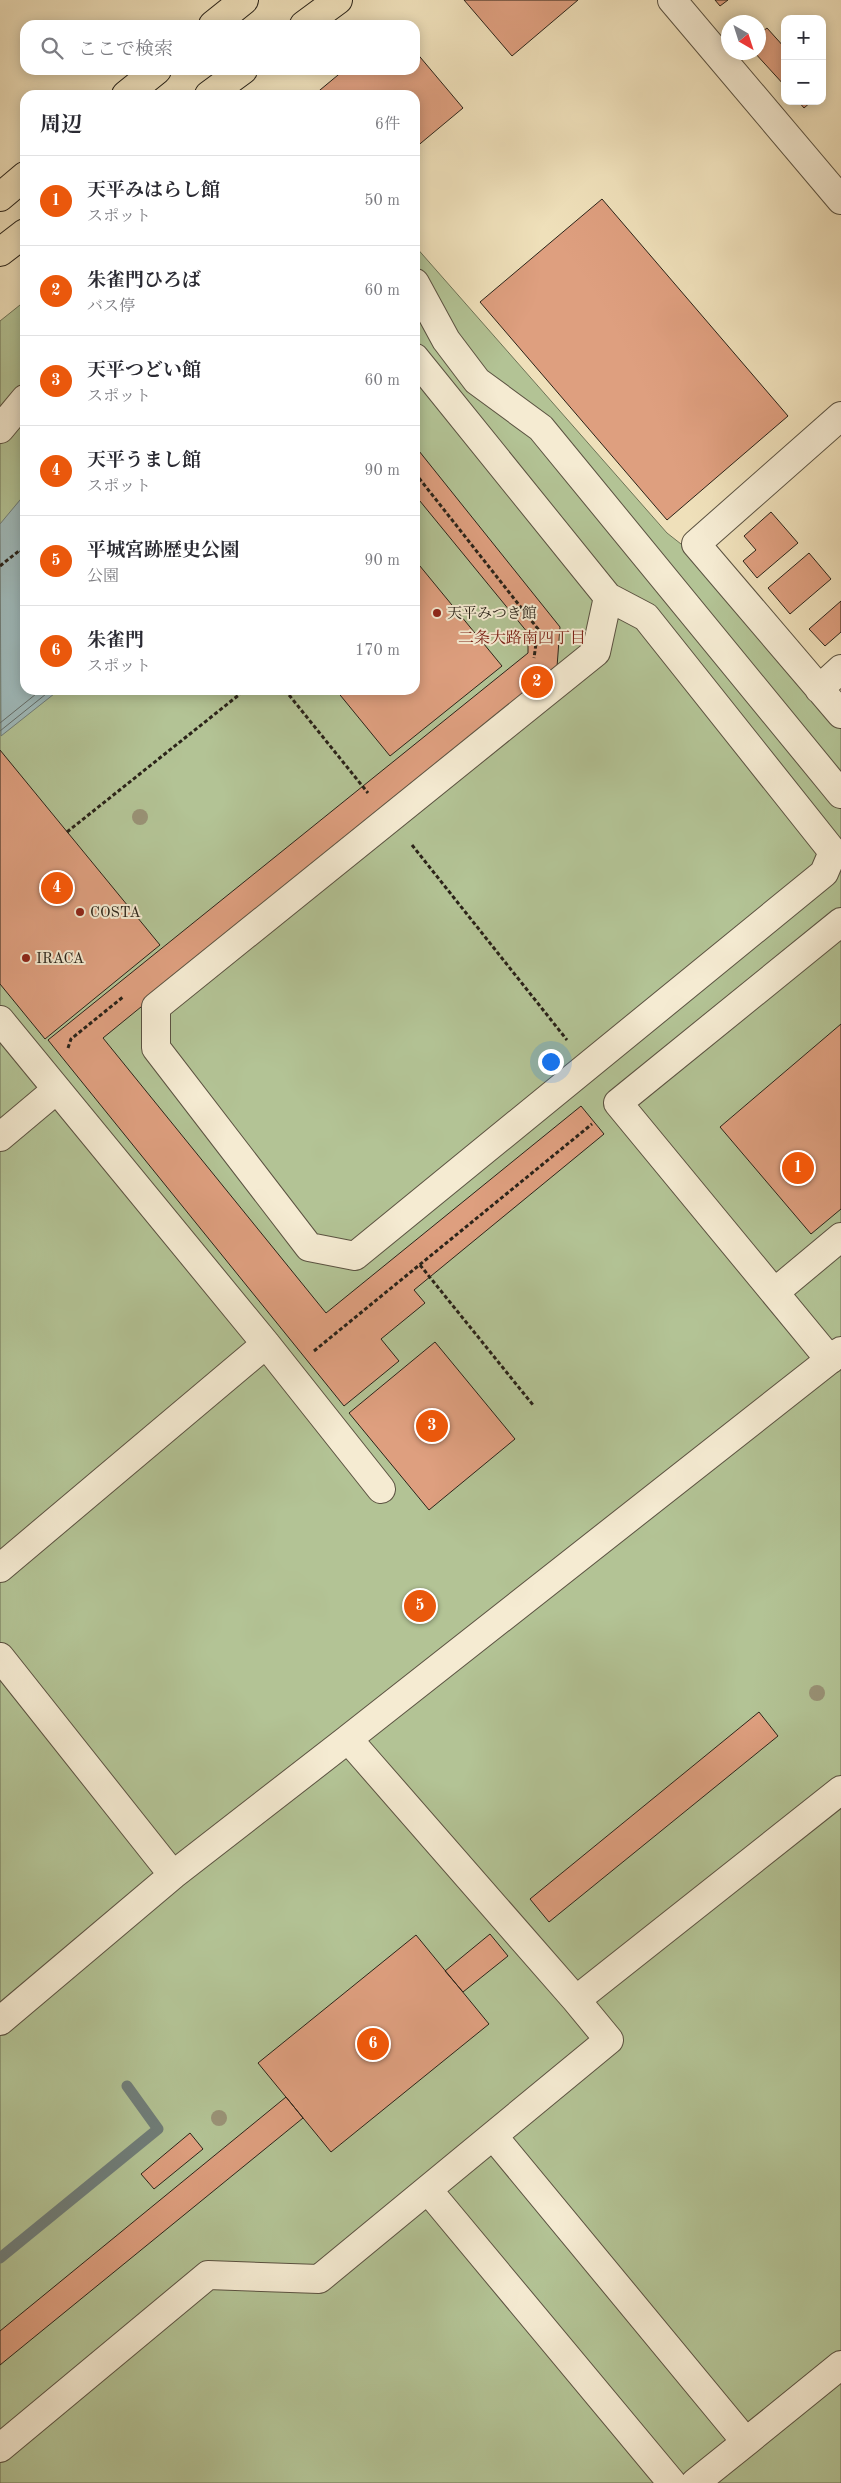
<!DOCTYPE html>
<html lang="ja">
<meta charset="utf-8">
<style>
:root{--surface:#fff;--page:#f2f2f3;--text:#2b2b33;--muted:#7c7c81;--line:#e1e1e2;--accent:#ea580c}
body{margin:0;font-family:"Old Standard TT","Noto Serif JP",serif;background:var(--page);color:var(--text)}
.controls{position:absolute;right:15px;top:15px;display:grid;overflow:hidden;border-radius:10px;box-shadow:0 2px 12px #0003}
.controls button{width:45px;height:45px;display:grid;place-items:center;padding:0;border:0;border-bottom:1px solid var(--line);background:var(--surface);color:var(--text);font:25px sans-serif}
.compass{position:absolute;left:721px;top:15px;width:45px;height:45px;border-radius:50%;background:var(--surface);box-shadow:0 2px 12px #0003;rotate:141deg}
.you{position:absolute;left:550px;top:1061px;width:18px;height:18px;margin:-12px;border:4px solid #fff;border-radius:50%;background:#1a73e8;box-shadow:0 0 0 8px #1a73e833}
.badge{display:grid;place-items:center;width:32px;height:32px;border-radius:50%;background:var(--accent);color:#fff;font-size:16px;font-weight:700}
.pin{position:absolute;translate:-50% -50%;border:2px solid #fff;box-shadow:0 1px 5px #0006}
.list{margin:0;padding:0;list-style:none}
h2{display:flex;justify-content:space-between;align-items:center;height:65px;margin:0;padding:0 20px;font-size:21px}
h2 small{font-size:16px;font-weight:400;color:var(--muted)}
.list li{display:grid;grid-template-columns:32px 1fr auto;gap:15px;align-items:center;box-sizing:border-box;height:90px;padding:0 20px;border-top:1px solid var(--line)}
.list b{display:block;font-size:19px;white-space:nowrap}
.list p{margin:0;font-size:16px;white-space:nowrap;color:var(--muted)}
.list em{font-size:16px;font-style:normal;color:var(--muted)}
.icon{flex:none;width:28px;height:28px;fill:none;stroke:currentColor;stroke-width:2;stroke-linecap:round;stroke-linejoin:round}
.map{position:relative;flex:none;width:841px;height:2483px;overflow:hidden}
.search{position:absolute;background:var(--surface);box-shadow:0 2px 12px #0003;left:20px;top:20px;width:400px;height:55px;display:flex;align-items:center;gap:12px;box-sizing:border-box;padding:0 18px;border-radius:15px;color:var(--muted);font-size:19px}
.panel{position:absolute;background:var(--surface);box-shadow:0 2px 12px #0003;left:20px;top:90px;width:400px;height:605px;border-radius:15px}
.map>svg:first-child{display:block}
.green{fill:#b3c395;stroke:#6e7357}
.water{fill:#9fbabb;stroke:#707e7a}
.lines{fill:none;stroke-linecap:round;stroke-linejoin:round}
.shore{stroke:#646e6a;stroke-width:1}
.stream{stroke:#707e7a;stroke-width:11}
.building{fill:#de9f7f;stroke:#2a2319}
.minor-casing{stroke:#5b5241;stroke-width:30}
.major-casing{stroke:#2a2319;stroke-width:30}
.path{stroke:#2a2319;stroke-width:3;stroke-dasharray:4 2.5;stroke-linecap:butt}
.minor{stroke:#f5ebd2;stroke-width:28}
.major{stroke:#efe0ba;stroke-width:28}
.tree{fill:#999276}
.poi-dot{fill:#8f2418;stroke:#f5ebd2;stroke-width:2}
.labels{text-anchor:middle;stroke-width:4;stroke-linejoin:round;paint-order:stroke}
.poi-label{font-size:15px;fill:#2a2319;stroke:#f5ebd2;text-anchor:start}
.neighbourhood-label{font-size:16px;fill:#7a1f14;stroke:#f5ebd2}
</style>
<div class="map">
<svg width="841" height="2483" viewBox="0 0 841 2483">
<rect width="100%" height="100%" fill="#efe0ba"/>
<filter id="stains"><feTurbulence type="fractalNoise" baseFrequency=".004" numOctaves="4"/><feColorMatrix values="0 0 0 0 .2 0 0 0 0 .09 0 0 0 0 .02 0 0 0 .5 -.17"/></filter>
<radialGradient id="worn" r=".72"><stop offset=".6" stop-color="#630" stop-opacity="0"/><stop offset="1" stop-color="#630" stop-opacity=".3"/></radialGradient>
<path class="green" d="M415,246l252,287 28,22 146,173v1755h-841v-2162l25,-20v389h390z"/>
<path class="water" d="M25,494v196h34l-58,46 -1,-212z"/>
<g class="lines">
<path class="shore" d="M0,723l41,-33
M0,731l51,-41"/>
<path class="stream" d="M0,2258l158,-129 -31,-43"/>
</g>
<path class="building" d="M464,0h114l-66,56z
M715,0h13l-8,6z
M767,28l18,20v38l-31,-34h4v-17z
M415,51l48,57 -48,40v-53h-101l30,-25h71z
M798,101h14l-8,7z
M602,199l186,217 -121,104 -187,-218z
M415,446l145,181 -3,40 -454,371 223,275 255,-207 23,28 -190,156 11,13 -44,36 18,22 -55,45 -296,-366 480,-387v-20l-113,-138z
M771,512l27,31 -41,35 -14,-17 13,-11 -12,-14z
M809,553l22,26 -41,35 -22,-26z
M415,560l87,106 -112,90 -54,-66h79z
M841,601v31l-16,14 -16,-17z
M0,750l160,195 -115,94 -45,-55z
M841,1024v185l-30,25 -91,-107z
M435,1342l80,97 -86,71 -80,-97z
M759,1712l19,24 -229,186 -19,-23z
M490,1934l18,22 -45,36 -18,-21z
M416,1935l73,89 -158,128 -73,-89z
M286,2097l17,21 -303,247v-34z
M190,2133l13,16 -49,40 -13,-15z"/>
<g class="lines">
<g class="minor-casing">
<path id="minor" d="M672,0l169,200
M415,283l31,57 31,41 64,47 300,366
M415,358l193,239 38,20 187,235 -9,21 -469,383 -46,-9 -153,-199v-41l440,-355 12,-55
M841,416l-145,128 145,170
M0,429l25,-30
M819,689l22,-20
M0,1020l266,324 115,145
M0,1137l56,-47
M775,1292l66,-55
M830,1360l-212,-257 223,-181
M0,1568l266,-224
M0,1657l173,218 175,-136 228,261
M348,1739l493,-388
M0,2021l173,-146
M494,2137l252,305 95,-77
M428,2190l244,293
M0,2448l208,-173 111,4 290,-239 -33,-40 265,-210
M695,2483l51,-41"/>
</g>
<g class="major-casing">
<path id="major" d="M213,25l31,-25
M304,25l34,-25
M126,95l31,-25
M209,95l34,-25
M0,197l25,-21
M0,252l25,-19"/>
</g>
<path class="path" d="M415,473l123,156 -4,29
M0,566l20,-16 5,6
M285,690l83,103
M67,832l178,-142
M412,845l155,195
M68,1048l3,-9 52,-42
M420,1265l113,140
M314,1351l278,-227"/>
<use href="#minor" class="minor"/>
<use href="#major" class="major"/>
</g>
<g class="tree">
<circle cx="140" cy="817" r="8"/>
<circle cx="817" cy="1693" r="8"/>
<circle cx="219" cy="2118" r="8"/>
</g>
<g class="poi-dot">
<circle cx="437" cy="613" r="5"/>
<circle cx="80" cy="912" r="5"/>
<circle cx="26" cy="958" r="5"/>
</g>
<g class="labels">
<g class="poi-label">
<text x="447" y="618">天平みつき館</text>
<text x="90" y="917">COSTA</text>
<text x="36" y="963">IRACA</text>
</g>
<g class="neighbourhood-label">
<text x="522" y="643">二条大路南四丁目</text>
</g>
</g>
<rect width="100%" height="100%" filter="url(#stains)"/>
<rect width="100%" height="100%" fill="url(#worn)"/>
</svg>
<div class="controls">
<button>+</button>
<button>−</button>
</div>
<svg class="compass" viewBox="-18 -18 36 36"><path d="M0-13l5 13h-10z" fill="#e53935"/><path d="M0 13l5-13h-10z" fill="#7c7c81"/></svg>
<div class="you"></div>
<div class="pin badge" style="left:798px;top:1168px">1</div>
<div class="pin badge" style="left:537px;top:682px">2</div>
<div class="pin badge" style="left:432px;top:1426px">3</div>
<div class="pin badge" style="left:57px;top:888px">4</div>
<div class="pin badge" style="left:420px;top:1606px">5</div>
<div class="pin badge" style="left:373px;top:2044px">6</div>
<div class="search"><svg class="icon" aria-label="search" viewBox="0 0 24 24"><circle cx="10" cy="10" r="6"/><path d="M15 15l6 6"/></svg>ここで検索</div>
<section class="panel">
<h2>周辺<small>6件</small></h2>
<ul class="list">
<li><span class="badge">1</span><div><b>天平みはらし館</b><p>スポット</p></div><em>50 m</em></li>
<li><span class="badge">2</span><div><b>朱雀門ひろば</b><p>バス停</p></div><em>60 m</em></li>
<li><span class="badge">3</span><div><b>天平つどい館</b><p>スポット</p></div><em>60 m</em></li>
<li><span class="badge">4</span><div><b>天平うまし館</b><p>スポット</p></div><em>90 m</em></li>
<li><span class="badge">5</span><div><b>平城宮跡歴史公園</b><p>公園</p></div><em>90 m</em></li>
<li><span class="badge">6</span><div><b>朱雀門</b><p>スポット</p></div><em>170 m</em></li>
</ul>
</section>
</div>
